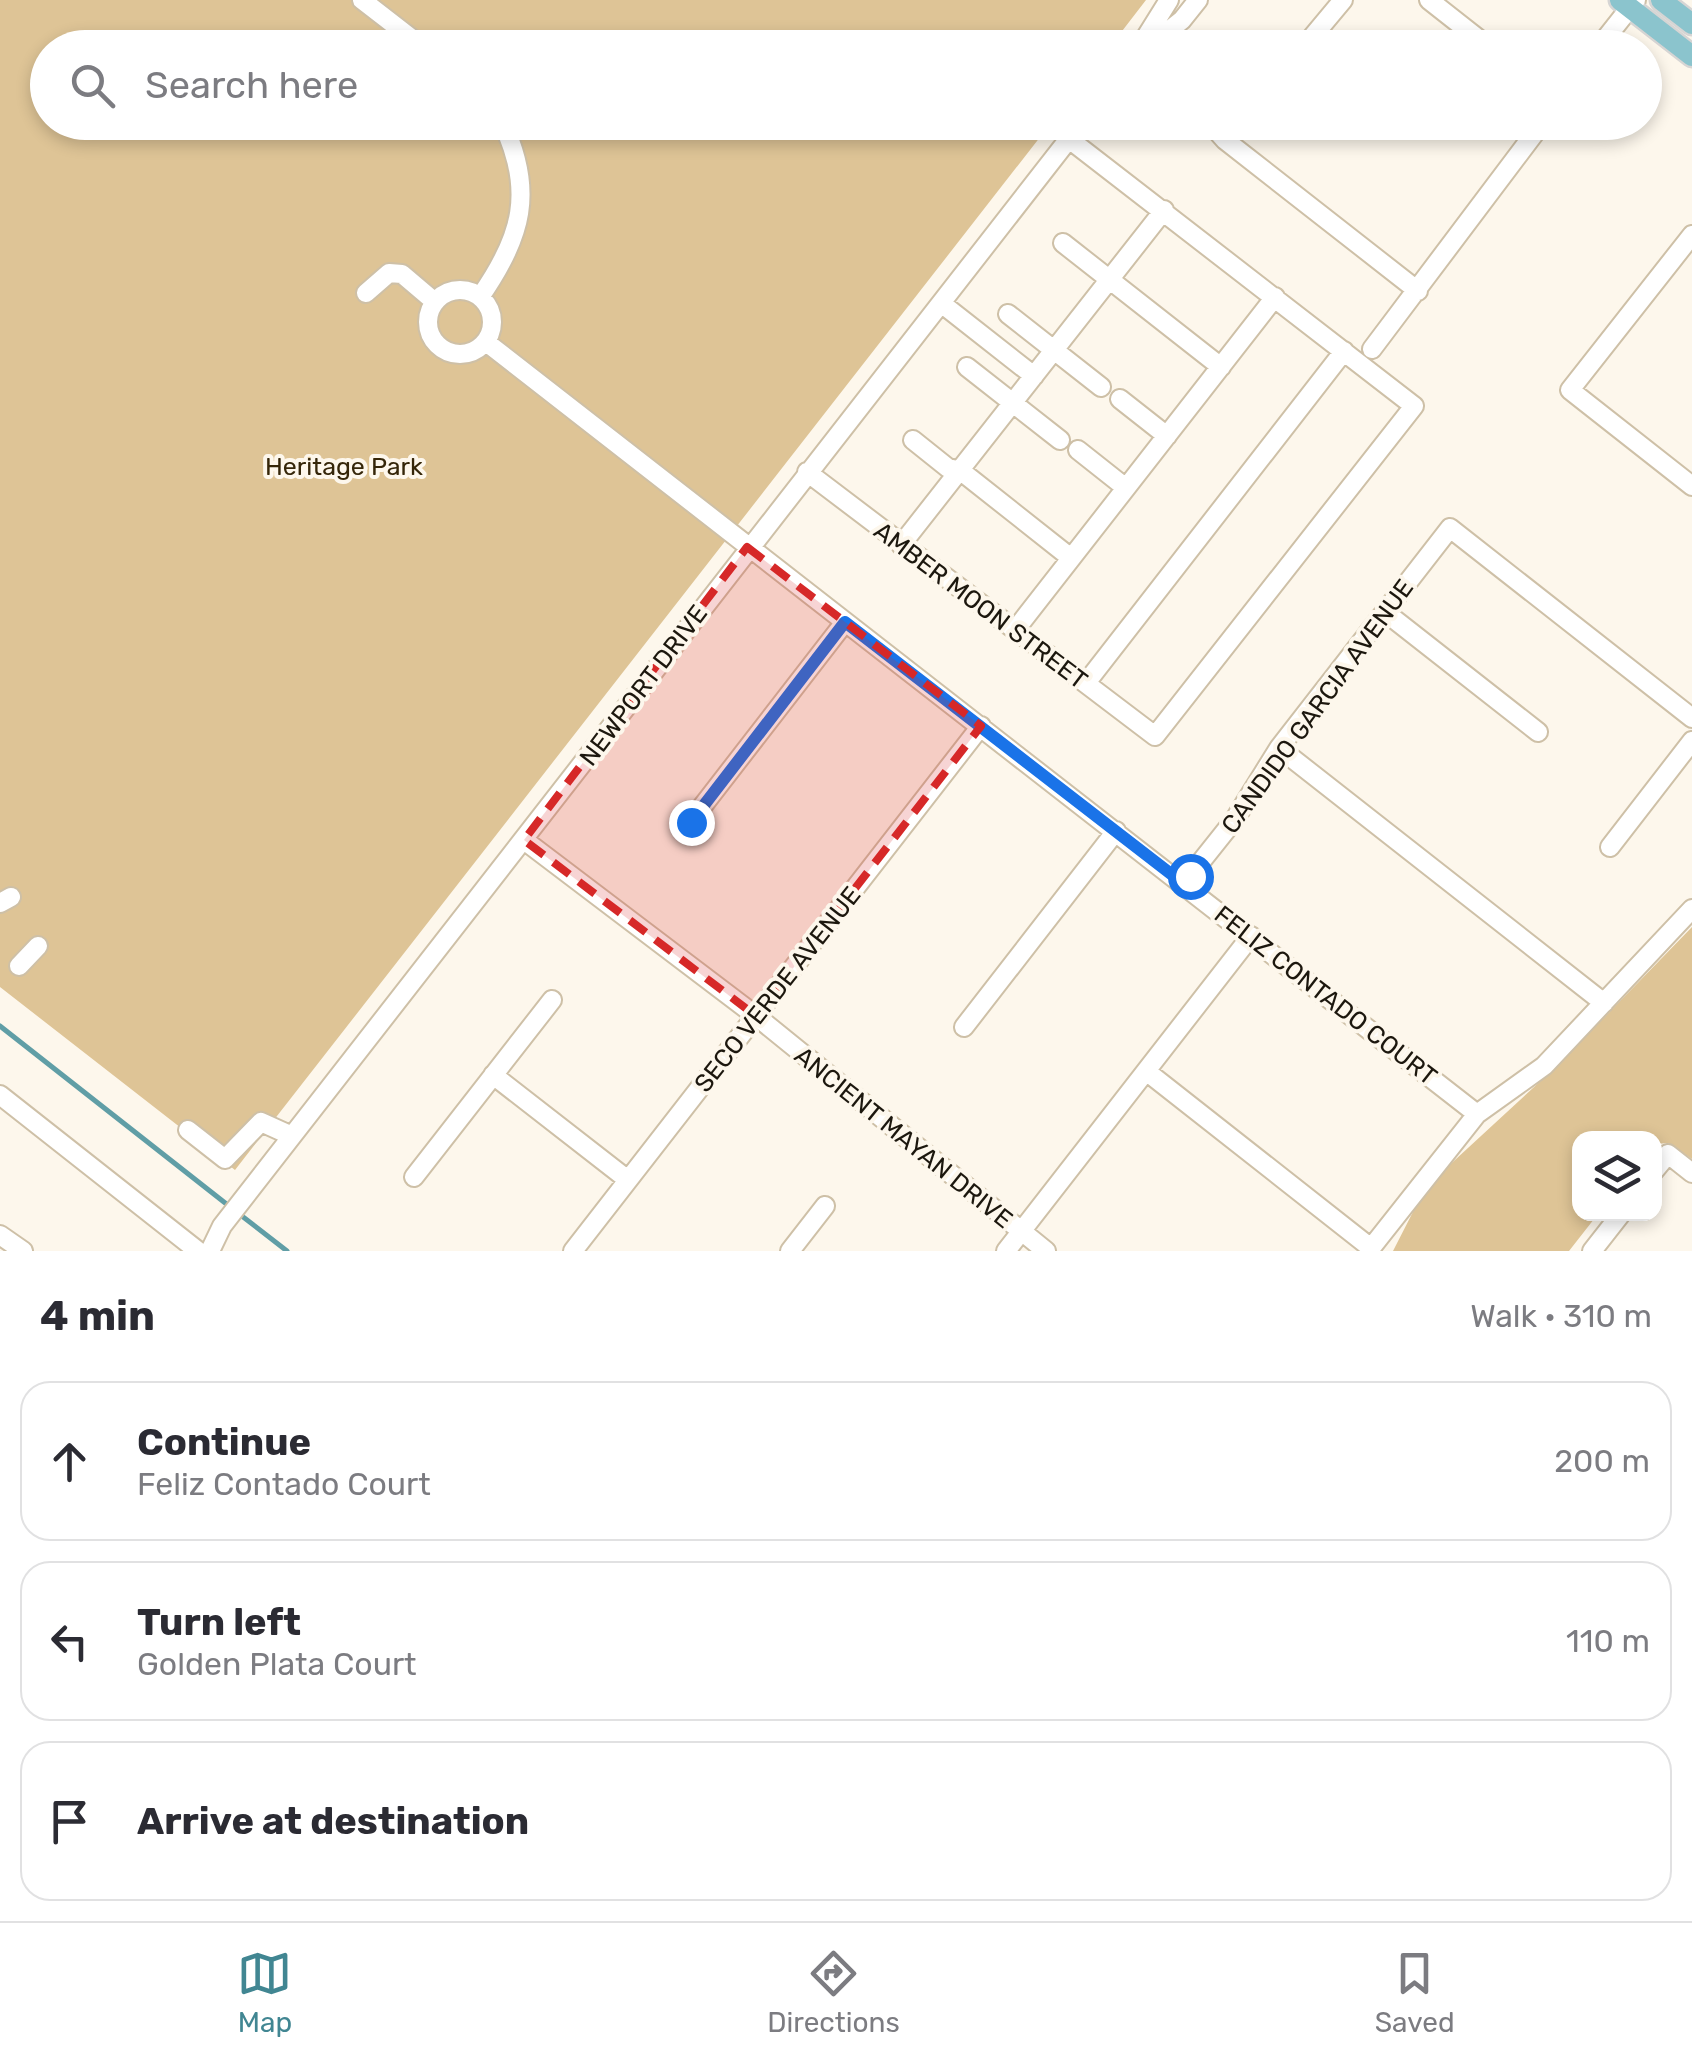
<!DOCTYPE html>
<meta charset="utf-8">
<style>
:root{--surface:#fff;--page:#f7f7f7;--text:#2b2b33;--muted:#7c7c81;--line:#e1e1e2;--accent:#418692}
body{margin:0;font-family:Rubik,sans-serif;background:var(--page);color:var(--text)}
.controls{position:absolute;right:30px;bottom:30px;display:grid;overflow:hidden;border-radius:20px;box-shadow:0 5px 15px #0003}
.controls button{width:90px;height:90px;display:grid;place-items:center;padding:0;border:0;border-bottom:2px solid var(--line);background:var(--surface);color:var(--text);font:50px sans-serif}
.stop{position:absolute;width:30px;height:30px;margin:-22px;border:8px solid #1a73e8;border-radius:50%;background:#fff}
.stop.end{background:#1a73e8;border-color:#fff;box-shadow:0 2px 10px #0008}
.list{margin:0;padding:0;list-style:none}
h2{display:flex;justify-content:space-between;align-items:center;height:130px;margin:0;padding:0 40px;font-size:42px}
h2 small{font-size:32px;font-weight:400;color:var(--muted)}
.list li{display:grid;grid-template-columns:65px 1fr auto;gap:30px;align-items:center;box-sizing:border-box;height:160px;margin:0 20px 20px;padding:0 20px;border:2px solid var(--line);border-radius:30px}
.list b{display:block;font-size:38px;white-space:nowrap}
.list p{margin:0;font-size:32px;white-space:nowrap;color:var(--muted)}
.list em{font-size:32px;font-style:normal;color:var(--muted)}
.icon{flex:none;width:55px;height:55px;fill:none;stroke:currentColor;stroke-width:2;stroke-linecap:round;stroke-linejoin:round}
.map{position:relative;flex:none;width:1692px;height:1251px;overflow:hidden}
.search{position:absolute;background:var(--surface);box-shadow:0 5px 15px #0003;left:30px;right:30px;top:30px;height:110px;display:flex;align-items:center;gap:25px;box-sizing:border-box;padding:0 35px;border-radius:55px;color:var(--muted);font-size:38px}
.sheet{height:670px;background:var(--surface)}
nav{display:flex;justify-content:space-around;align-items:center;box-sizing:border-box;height:140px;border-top:2px solid var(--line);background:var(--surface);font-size:28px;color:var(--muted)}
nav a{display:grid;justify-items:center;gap:5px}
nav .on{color:var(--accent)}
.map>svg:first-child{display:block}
.green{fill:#dec496}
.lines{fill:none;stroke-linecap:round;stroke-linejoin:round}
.stream{stroke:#609ea6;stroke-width:5}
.minor-casing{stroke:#cec0a7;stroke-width:22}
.major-casing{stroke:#d6d5d4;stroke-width:25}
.minor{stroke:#fff;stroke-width:18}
.major{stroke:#8bc4cd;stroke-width:20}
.route{stroke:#1a73e8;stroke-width:12}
.marked{fill:#d62828;fill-opacity:0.2;stroke:#d62828;stroke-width:8;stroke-dasharray:20 12;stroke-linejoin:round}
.labels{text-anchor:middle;stroke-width:8;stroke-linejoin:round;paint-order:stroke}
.park-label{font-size:25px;fill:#352609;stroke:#fdf7ec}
.street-label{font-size:25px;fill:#1c170e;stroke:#fdf7ec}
</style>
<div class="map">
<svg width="1692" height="1251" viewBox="0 0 1692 1251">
<rect width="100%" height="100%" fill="#fdf7ec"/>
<path class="green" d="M0,0h1146l-37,48h-1061v74l1003,1 -816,1047 -235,-183z
M1692,927v232l-24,-16 -13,1 -1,-6h-74v76h18l-29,37h-176l23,-45 27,-35 116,-107z"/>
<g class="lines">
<path class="stream" d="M0,1026l229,180
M238,1213l49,38"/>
<g class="minor-casing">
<path id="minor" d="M362,0l62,48
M1429,0l61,48
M1139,48l30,-48
M1147,48l35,-28 16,-20
M1303,48l40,-48
M1598,48l38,-48
M1209,122l16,18 193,151
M1225,140l14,-18
M1692,235l-122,155 122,96
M1063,243l158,124
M428 322a32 32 0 1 1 64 0a32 32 0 1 1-64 0Z
M366,293l23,-20 13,1 33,28
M480,297c42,-60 55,-106 22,-175
M941,303l93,73
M1008,314l93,73
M486,342l991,772
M1372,349l171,-227
M967,367l93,73
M1120,399l47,37
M913,440l35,28 13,3 110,87
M1078,450l48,38
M807,472l348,264 259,-330 -345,-267
M901,545l263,-335
M1385,612l153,120
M1016,629l259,-332
M1086,683l258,-332
M1279,748l325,255
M691,821l154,-199
M524,840l232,176 290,235
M1610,847l82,-106
M1184,883l51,-64 44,-71 171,-220 242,190
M0,903l11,-6
M19,966l19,-20
M964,1027l152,-196
M1146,1071l225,177 106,-134 67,-48 148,-157
M493,1075l135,105
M0,1095l198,156
M188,1130l37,29 36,-37 31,14
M1654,1171l14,-17 24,19
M414,1177l138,-177
M0,1235l23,16
M210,1251l12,-25 860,-1104
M573,1251l408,-525
M790,1251l35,-45
M1006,1251l245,-315
M1592,1251l29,-37"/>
</g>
<g class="major-casing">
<path id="major" d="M1620,0l72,56
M1661,0l31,24"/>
</g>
<use href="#minor" class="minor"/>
<use href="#major" class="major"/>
</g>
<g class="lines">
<path class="route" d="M691,822l154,-200 339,262 6,-8"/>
</g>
<path class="marked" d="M747,547l234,179 -225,290 -232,-176z"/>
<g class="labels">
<g class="park-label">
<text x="344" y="475">Heritage Park</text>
</g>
<g class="street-label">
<text transform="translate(981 605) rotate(37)" y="9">AMBER MOON STREET</text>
<text transform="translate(643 685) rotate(-53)" y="9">NEWPORT DRIVE</text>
<text transform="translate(1317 706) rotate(-54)" y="9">CANDIDO GARCIA AVENUE</text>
<text transform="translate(777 989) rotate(-52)" y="9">SECO VERDE AVENUE</text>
<text transform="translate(1326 995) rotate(38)" y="9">FELIZ CONTADO COURT</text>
<text transform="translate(904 1137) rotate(39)" y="9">ANCIENT MAYAN DRIVE</text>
</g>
</g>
</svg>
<div class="controls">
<button><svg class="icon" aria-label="layers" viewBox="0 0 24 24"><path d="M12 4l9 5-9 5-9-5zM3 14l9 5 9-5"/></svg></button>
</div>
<div class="stop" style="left:1190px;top:876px"></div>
<div class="stop end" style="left:691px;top:822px"></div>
<div class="search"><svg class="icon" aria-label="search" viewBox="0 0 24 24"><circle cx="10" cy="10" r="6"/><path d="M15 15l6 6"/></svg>Search here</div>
</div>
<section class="sheet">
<h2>4 min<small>Walk · 310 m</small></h2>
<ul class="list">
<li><svg class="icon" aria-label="ahead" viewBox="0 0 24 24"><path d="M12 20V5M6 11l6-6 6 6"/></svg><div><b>Continue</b><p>Feliz Contado Court</p></div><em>200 m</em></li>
<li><svg class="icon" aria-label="left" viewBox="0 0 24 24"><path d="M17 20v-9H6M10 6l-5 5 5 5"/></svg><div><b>Turn left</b><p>Golden Plata Court</p></div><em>110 m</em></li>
<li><svg class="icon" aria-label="arrive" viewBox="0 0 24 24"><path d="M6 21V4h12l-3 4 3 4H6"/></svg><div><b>Arrive at destination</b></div></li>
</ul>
</section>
<nav>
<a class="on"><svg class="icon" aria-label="map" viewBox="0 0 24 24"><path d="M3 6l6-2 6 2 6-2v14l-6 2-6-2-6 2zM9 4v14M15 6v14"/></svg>Map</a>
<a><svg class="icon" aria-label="directions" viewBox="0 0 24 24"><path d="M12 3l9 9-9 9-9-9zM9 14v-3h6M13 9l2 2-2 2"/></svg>Directions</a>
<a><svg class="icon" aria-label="saved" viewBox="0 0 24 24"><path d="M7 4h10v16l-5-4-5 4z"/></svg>Saved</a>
</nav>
